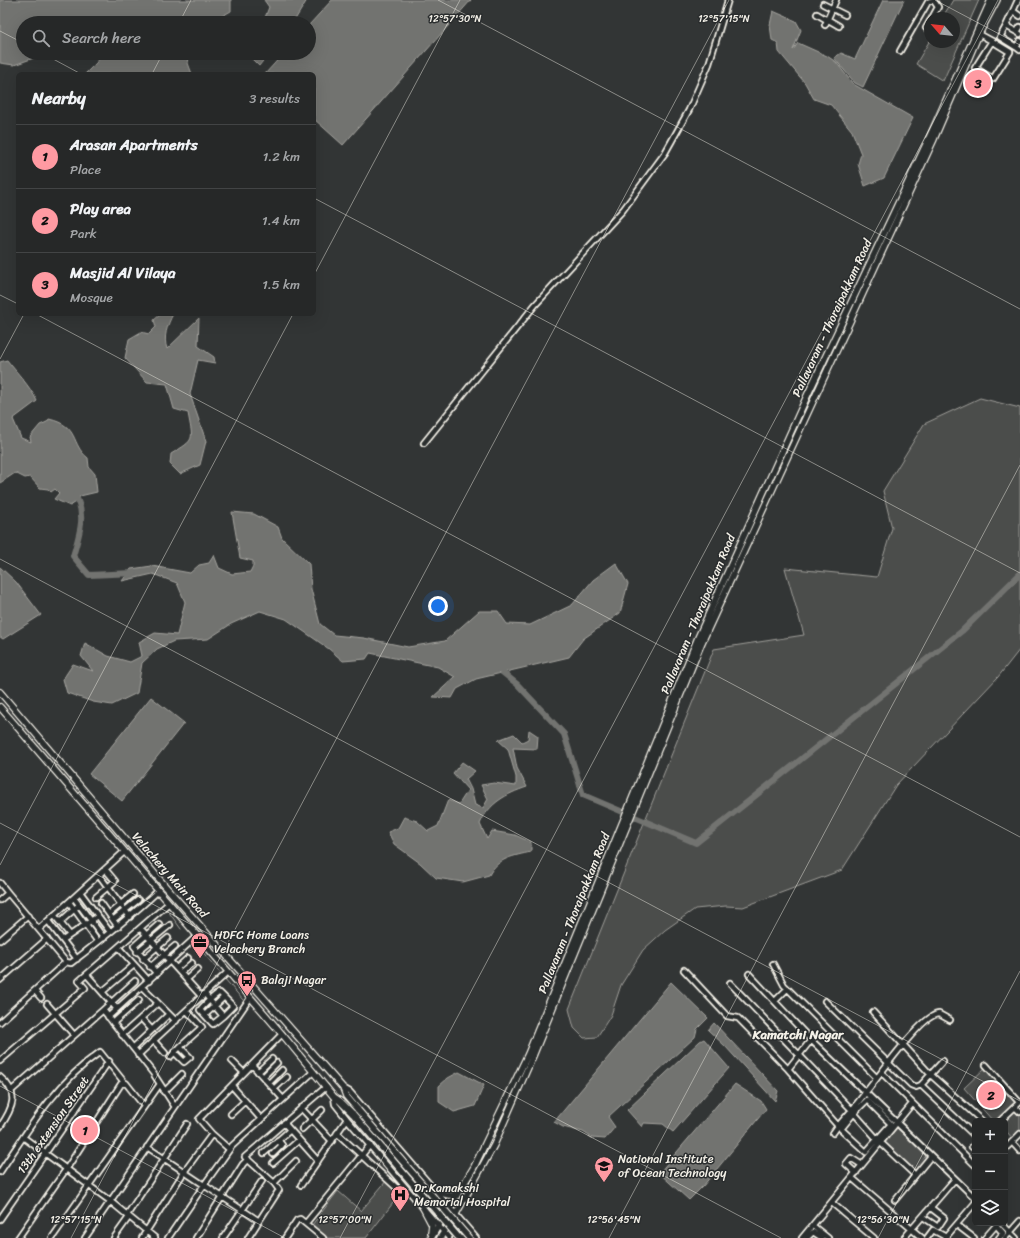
<!DOCTYPE html>
<meta charset="utf-8">
<style>
:root{--surface:#262828;--page:#323434;--text:#f1f3f6;--muted:#a4a6a8;--line:#424445;--accent:#ff9aa2}
body{margin:0;font-family:Sriracha,sans-serif;background:var(--page);color:var(--text)}
.controls{position:absolute;right:12px;bottom:12px;display:grid;overflow:hidden;border-radius:6px;box-shadow:0 4px 16px #0002}
.controls button{width:36px;height:36px;display:grid;place-items:center;padding:0;border:0;border-bottom:1px solid var(--line);background:var(--surface);color:var(--text);font:20px sans-serif}
.compass{position:absolute;left:924px;top:12px;width:36px;height:36px;border-radius:50%;background:var(--surface);box-shadow:0 4px 16px #0002;rotate:298deg}
.you{position:absolute;left:438px;top:606px;width:14px;height:14px;margin:-10px;border:3px solid #fff;border-radius:50%;background:#1a73e8;box-shadow:0 0 0 6px #1a73e833}
.badge{display:grid;place-items:center;width:26px;height:26px;border-radius:50%;background:var(--accent);color:#111;font-size:13px;font-weight:700}
.pin{position:absolute;translate:-50% -50%;border:2px solid #fff;box-shadow:0 1px 4px #0006}
.list{margin:0;padding:0;list-style:none}
h2{display:flex;justify-content:space-between;align-items:center;height:52px;margin:0;padding:0 16px;font-size:17px}
h2 small{font-size:13px;font-weight:400;color:var(--muted)}
.list li{display:grid;grid-template-columns:26px 1fr auto;gap:12px;align-items:center;box-sizing:border-box;height:64px;padding:0 16px;border-top:1px solid var(--line)}
.list b{display:block;font-size:15px;white-space:nowrap}
.list p{margin:0;font-size:13px;white-space:nowrap;color:var(--muted)}
.list em{font-size:13px;font-style:normal;color:var(--muted)}
.icon{flex:none;width:22px;height:22px;fill:none;stroke:currentColor;stroke-width:2;stroke-linecap:round;stroke-linejoin:round}
.map{position:relative;flex:none;width:1020px;height:1238px;overflow:hidden}
.search{position:absolute;background:var(--surface);box-shadow:0 4px 16px #0002;left:16px;top:16px;width:300px;height:44px;display:flex;align-items:center;gap:10px;box-sizing:border-box;padding:0 14px;border-radius:22px;color:var(--muted);font-size:15px}
.panel{position:absolute;background:var(--surface);box-shadow:0 4px 16px #0002;left:16px;top:72px;width:300px;height:244px;border-radius:6px}
.map>svg:first-child{display:block}
.green{fill:#4b4d4c;stroke:#a09f9a}
.water{fill:#727370;stroke:#a6a5a0}
.lines{fill:none;stroke-linecap:round;stroke-linejoin:round}
.stream{stroke:#a6a5a0;stroke-width:1}
.river{stroke:#727370;stroke-width:6}
.minor-casing{stroke:#f4f1e8;stroke-width:8}
.major-casing{stroke:#f4f1e8;stroke-width:8}
.minor{stroke:#2a2d2e;stroke-width:4.5}
.major{stroke:#2a2d2e;stroke-width:5.5}
.major-bridge-casing{stroke:#f4f1e8;stroke-width:8;stroke-linecap:butt}
.major-bridge{stroke:#2a2d2e;stroke-width:5.5}
.ticks{fill:none;stroke:#f4f1e8;stroke-width:1;stroke-opacity:0.45}
.labels{text-anchor:middle;stroke-width:3;stroke-linejoin:round;paint-order:stroke}
.street-label{font-size:12px;fill:#f4f1e8;stroke:#2a2d2e}
.poi-label{font-size:12px;fill:#f4f1e8;stroke:#2a2d2e;text-anchor:start}
.neighbourhood-label{font-size:13px;font-weight:bold;fill:#f4f1e8;stroke:#2a2d2e}
.ticks-label{font-size:10px;text-anchor:middle;fill:#f4f1e8;stroke:#2a2d2e;stroke-width:3;stroke-linejoin:round;paint-order:stroke}
</style>
<div class="map">
<svg width="1020" height="1238" viewBox="0 0 1020 1238">
<rect width="100%" height="100%" fill="#323535"/>
<filter id="ink" filterUnits="userSpaceOnUse"><feTurbulence type="fractalNoise" baseFrequency=".025" numOctaves="2"/><feDisplacementMap in="SourceGraphic" scale="8" xChannelSelector="R" yChannelSelector="G"/><feConvolveMatrix kernelMatrix="1 2 1 2 8 2 1 2 1" color-interpolation-filters="sRGB"/></filter>
<g filter="url(#ink)">
<path class="green" d="M953,0h26l-36,81 -27,-17 14,-24v2h24v-24h-12z
M980,398l40,10v241l-22,28 -102,108 -54,85 -99,37 -17,-1 -31,3 -30,21 -22,20 -22,35 -10,30 -14,22 -13,1 -10,-10 -5,-19 145,-360 90,-14 -19,-67 92,9 15,-49 -9,-37 41,-67z
M986,1067l33,35 -21,19h-5l-29,-33z
M1015,1110l5,5v17l-7,7 -6,-7 -2,1v-12z
M897,1128l31,29 -13,16 -30,-30z
M387,1180l13,14 -34,44h-41l-13,-13 26,-34 23,20z"/>
<path class="water" d="M0,0h231v11l-21,12h-126l-4,-2 -2,2h-55v30h25l-34,12 -14,-2z
M264,0h43l-14,23h-30l6,-16z
M332,0h139l-128,145 -29,-26v-45h-49l19,-21h25v-28z
M883,0h21l-41,87 -8,-4 -21,-25 7,-5 14,6z
M773,11l23,10 5,9 -8,20 5,-7 29,13 9,6 17,22 60,34 -29,60 -19,8 -7,-22 3,-10 -9,-23 -21,-26 -17,-6 -9,-16 -26,-31 -1,-9 -6,-3 -2,-15z
M98,53h92l-2,10 4,11h-107l12,-12z
M238,53h31l-10,13 -9,-9z
M161,314h12c-6,12 -10,23 -6,35l32,-31 -1,28 16,11 1,6 -17,-3 -8,34 16,47 -6,24 -20,9 -10,-10 1,-10c25,-15 22,-13 17,-41l-14,-4 -7,-25 -20,-2 -22,-24 4,-19 12,-7 8,2 7,-7 -2,-7z
M7,360c10,13 23,26 30,41l-24,18 8,19 10,4 -1,-5 10,-12 7,-3 2,-3c31,7 21,25 39,39l1,9 6,7 2,18 -17,4 -2,5 -8,5 -16,-7 5,-6 -4,-4 -4,3 -3,-3 -8,-1 -10,-11 -5,1 -10,-5 -15,10v-121z
M232,512l22,2 24,13 4,11 27,26 2,25 9,35 14,11 30,3 44,9 37,-6 34,-30h19l9,13 23,1 42,-20 21,-25 23,-17 12,21 -8,29 -37,26 -14,18 -93,22 -19,10 -5,9 -19,-1 22,-20 -17,-10 -68,-14 -4,6 -23,2 -14,-12 -43,-30 -26,-8 -29,13 -23,15 -34,2 -17,8 -15,14 -5,30 -25,12 -19,-3 -26,-9 -4,-14 10,-15 20,7 -12,-15 4,-13 23,13 22,6 12,-6 -3,-14 16,-9 22,2 8,-33 -8,-19 -24,-9 -31,7 9,-12 21,-3 38,7 9,-8 10,-2 5,-8 5,13 13,6 18,-2 3,-6v-5l-13,-3z
M0,567l16,15 25,33 -38,24 -3,-2z
M151,697l33,26 -62,78 -33,-27z
M529,730l9,6 -1,13 -24,-1 4,20 10,19c-21,7 -38,16 -47,37l7,15 5,-8 23,4 16,7v10c-18,4 -33,6 -42,23l-26,7 -27,-4 -16,-15 -26,-19 -6,-12 10,-4 6,-11 13,4 11,10 10,-5 10,-26 11,4 9,-14 -15,-17 9,-11 13,9 -9,8 5,10 4,16 8,3 5,-9 -7,-14 13,-2 22,3v-9l-8,-28 -10,-9 16,-6 8,8 6,-3z
M671,982l37,36 -11,11 -2,8 -87,80 7,10 -10,12 -13,-1 -9,-6 -20,-5 -9,-5z
M714,1023l64,68 -3,10 -50,-55 -17,-16z
M704,1039l25,29 -56,64 -10,-8 -19,-1 -2,4 -15,-17 73,-69z
M459,1072l25,13 -9,21 -21,6 -15,-10v-16l9,-8z
M735,1084l26,17 5,8 -63,77 -14,14 -30,-27z"/>
<g class="lines">
<path class="stream" d="M168,911l13,18
M196,944l25,30
M224,978l19,22
M417,1205l3,3
M425,1238l4,-6"/>
<path class="river" d="M75,495c12,20 4,40 -2,61l16,19 45,-2
M497,668l20,16 47,50 19,61 113,48 266,-212 58,-57"/>
<g class="minor-casing">
<path id="minor" d="M1018,0l-5,11 7,5
M823,4l22,11
M817,14l10,6
M932,18l6,-11 -4,-6
M827,19l12,7
M825,25l11,-25
M1006,26l7,-15
M1020,27l-3,5 3,2
M926,28l4,-7
M979,34l13,7 -17,27 18,11 17,-27 -18,-11
M1020,41l-4,6 4,3
M1016,47l-16,-10 6,-11 11,6
M900,51l28,-49 6,-2
M424,443l111,-138 88,-95 42,-57 24,-43 20,-46 19,-64
M99,875l31,42
M0,883l8,10 -8,7
M80,892l30,40
M8,893l58,69
M96,897l19,-16 -10,-12
M74,898l30,40
M69,902l29,40
M101,903l17,24
M109,914l24,-20
M54,915l16,20
M113,920l25,-20
M48,921l29,38
M60,922l19,-17
M39,929l85,-77
M141,929l61,68
M0,940l28,-24
M63,940l35,-24
M119,948l30,33
M137,952l33,-27
M143,959l25,-21
M66,962l5,1c30,-23 59,-46 87,-72
M773,964l11,21 93,93 -25,32
M150,967l25,-21
M177,968l11,-10
M684,970l43,46 11,2 50,51 50,57 14,-16 -122,-127
M181,972l11,-9
M157,974l-23,-28 25,-22
M749,974l62,66 164,158
M87,975l30,34
M187,979l11,-10
M0,980l47,-41
M142,987l34,34
M35,991l6,7
M102,992l32,-27
M205,994c6,8 12,15 18,22l-10,8 -13,-14c5,-7 12,-12 18,-17h2l13,13 -10,10
M775,1001l12,-12
M825,1001l86,84 5,2 5,-2 22,-24
M47,1004l27,31
M103,1010l32,-29
M873,1012l58,63 51,46
M205,1015l19,-18
M108,1017l89,-81
M141,1018l11,12
M0,1022l66,-60
M113,1023l26,-23
M122,1035l36,-32
M154,1041l11,12
M180,1047l22,-20 -15,-16
M133,1048l36,-34
M138,1055l90,-83
M170,1057l10,-10 10,10 -6,5 -10,-10
M0,1061l85,-73 -6,-7 90,-78
M232,1061l12,12
M252,1065l31,34
M986,1065l33,37
M788,1069l23,-29
M258,1072l14,-13
M884,1075l91,90
M0,1077c20,16 13,31 0,50
M263,1077l14,-14
M877,1078c9,-12 48,-65 62,-64l11,6
M269,1083l13,-13
M921,1085l54,51
M232,1086l29,33
M343,1088l7,4 126,146
M274,1089l13,-12
M11,1091l92,-81 50,63 22,34
M164,1092l18,-18
M334,1097l1,7 12,15 102,119
M1015,1107l5,5
M301,1108l31,33
M854,1113l13,-13 24,24 -25,28 -25,-23 13,-16 24,27 3,3 34,32
M231,1114l14,-13
M1000,1121l20,-19
M284,1123l34,38
M302,1129l20,-19
M337,1133l62,57
M833,1133l5,-7
M212,1134l17,15
M23,1137l87,64 45,37
M1012,1142l8,9
M147,1147l57,38 28,-39 81,-74
M972,1147l3,-3
M1005,1149l15,-15
M264,1153l26,-23
M273,1154l9,-9 -4,-5
M273,1163l26,-23
M0,1172c29,-44 57,-90 100,-120l24,30
M856,1173l-10,-9 5,-6 11,7
M852,1178l70,60
M274,1183l22,-22
M301,1185l46,-66
M895,1200l36,-44
M832,1203l42,35
M127,1215l60,-91
M923,1217l15,10 6,-9 -13,-10
M0,1219l109,-158
M306,1223l64,-78
M1001,1223l15,15
M957,1225l17,13
M996,1225l7,8 -4,5
M813,1226l15,12
M18,1238l49,-70 54,-84 5,-1 18,23
M52,1238l108,-154
M85,1238l165,-240
M114,1238l15,-21
M142,1238l42,-66 28,-38 -13,-15 83,-85
M168,1238l36,-53 55,36
M196,1238l47,-74 5,-5
M223,1238l39,-57
M248,1238l31,-48 -5,-7 -29,-26 81,-70
M285,1238l12,-18 3,-1 23,19
M802,1238l110,-134
M807,1238l6,-6 9,6
M904,1238l51,-59
M927,1238l6,-8 13,7
M945,1238l30,-35
M985,1238l13,-15
M1005,1238l15,-17"/>
</g>
<g class="major-casing">
<path id="major" d="M0,692l166,195 177,201 3,8 12,14
M0,707l282,327 52,63 6,4 13,13
M429,1185c9,5 16,12 26,10l2,-5
M422,1206l10,19 -1,8
M431,1238l43,-71 54,-113 169,-414 110,-244 123,-260 61,-136
M440,1238l16,-24 38,-69 39,-89 169,-414 232,-503 45,-105 18,-34"/>
</g>
<use href="#minor" class="minor"/>
<use href="#major" class="major"/>
<g class="major-bridge-casing">
<path id="major-bridge" d="M358,1110l111,128
M353,1114l106,124"/>
</g>
<use href="#major-bridge" class="major-bridge"/>
</g>
</g>
<path class="ticks" d="M438,0l582,309M935,0l85,45M179,23l12,-23M0,31l23,12M42,53l39,21M152,74l11,-21M314,198l706,375M314,275l146,-275M0,295l18,9M36,314l984,523M0,359l24,-45M0,559l1020,542M0,823l781,415M0,865l293,-551M0,1086l285,152M71,1238l658,-1238M340,1238l658,-1238M609,1238l411,-773M878,1238l142,-267"/>
<defs>
<g id="office-pin" transform="scale(1)"><path d="M0 17L-7.5 6A9.5 9.5 0 1 1 7.5 6Z" fill="#ff9aa2" stroke="#2a2d2e"/><path d="M-6-3h4V-5.5h4V-3h4V5H-6ZM-1-4.5V-3h2v-1.5ZM-6 0V1H6V0Z" fill="#111"/></g>
<g id="bus-pin" transform="scale(1)"><path d="M0 17L-7.5 6A9.5 9.5 0 1 1 7.5 6Z" fill="#ff9aa2" stroke="#2a2d2e"/><path d="M-5-6H5V4H4V6H2V4H-2V6H-4V4H-5ZM-3.5-4V0h7V-4ZM-3.5 1.2v1.5H-2V1.2ZM2 1.2v1.5H3.5V1.2Z" fill="#111"/></g>
<g id="university-pin" transform="scale(1)"><path d="M0 17L-7.5 6A9.5 9.5 0 1 1 7.5 6Z" fill="#ff9aa2" stroke="#2a2d2e"/><path d="M0-5L7-2L0 1L-7-2ZM-4 1L0 2.5L4 1V4Q0 6-4 4Z" fill="#111"/></g>
<g id="hospital-pin" transform="scale(1)"><path d="M0 17L-7.5 6A9.5 9.5 0 1 1 7.5 6Z" fill="#ff9aa2" stroke="#2a2d2e"/><path d="M-5-5h3v3.5h4V-5h3V5h-3V1.5h-4V5h-3Z" fill="#111"/></g>
</defs>
<g fill-rule="evenodd">
<use href="#office-pin" x="200" y="942"/>
<use href="#bus-pin" x="247" y="980"/>
<use href="#university-pin" x="604" y="1166"/>
<use href="#hospital-pin" x="400" y="1195"/>
</g>
<g class="labels">
<g class="street-label">
<text transform="translate(832 318) rotate(-65)" y="4">Pallavaram - Thoraipakkam Road</text>
<text transform="translate(698 614) rotate(-67)" y="4">Pallavaram - Thoraipakkam Road</text>
<text transform="translate(170 875) rotate(49)" y="4">Velachery Main Road</text>
<text transform="translate(574 913) rotate(-68)" y="4">Pallavaram - Thoraipakkam Road</text>
<text transform="translate(53 1125) rotate(-55)" y="4">13th extension Street</text>
</g>
<g class="poi-label">
<text x="214" y="939">HDFC Home Loans<tspan x="214" dy="14">Velachery Branch</tspan></text>
<text x="261" y="984">Balaji Nagar</text>
<text x="618" y="1163">National Institute<tspan x="618" dy="14">of Ocean Technology</tspan></text>
<text x="414" y="1192">Dr.Kamakshi<tspan x="414" dy="14">Memorial Hospital</tspan></text>
</g>
<g class="neighbourhood-label">
<text x="798" y="1039">Kamatchi Nagar</text>
</g>
</g>
<g class="ticks-label">
<text x="724" y="22">12°57'15"N</text>
<text x="455" y="22">12°57'30"N</text>
<text x="76" y="1223">12°57'15"N</text>
<text x="345" y="1223">12°57'00"N</text>
<text x="614" y="1223">12°56'45"N</text>
<text x="883" y="1223">12°56'30"N</text>
</g>
</svg>
<div class="controls">
<button>+</button>
<button>−</button>
<button><svg class="icon" aria-label="layers" viewBox="0 0 24 24"><path d="M12 4l9 5-9 5-9-5zM3 14l9 5 9-5"/></svg></button>
</div>
<svg class="compass" viewBox="-18 -18 36 36"><path d="M0-13l5 13h-10z" fill="#e53935"/><path d="M0 13l5-13h-10z" fill="#a4a6a8"/></svg>
<div class="you"></div>
<div class="pin badge" style="left:85px;top:1130px">1</div>
<div class="pin badge" style="left:991px;top:1095px">2</div>
<div class="pin badge" style="left:978px;top:83px">3</div>
<div class="search"><svg class="icon" aria-label="search" viewBox="0 0 24 24"><circle cx="10" cy="10" r="6"/><path d="M15 15l6 6"/></svg>Search here</div>
<section class="panel">
<h2>Nearby<small>3 results</small></h2>
<ul class="list">
<li><span class="badge">1</span><div><b>Arasan Apartments</b><p>Place</p></div><em>1.2 km</em></li>
<li><span class="badge">2</span><div><b>Play area</b><p>Park</p></div><em>1.4 km</em></li>
<li><span class="badge">3</span><div><b>Masjid Al Vilaya</b><p>Mosque</p></div><em>1.5 km</em></li>
</ul>
</section>
</div>
